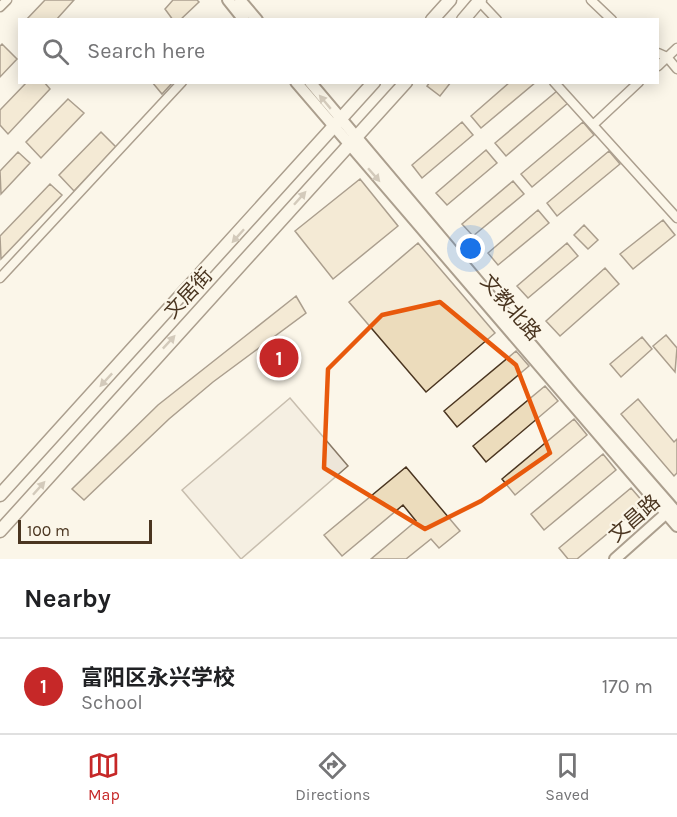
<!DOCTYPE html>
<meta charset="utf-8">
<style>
:root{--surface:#fff;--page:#f2f2f2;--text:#202124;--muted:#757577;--line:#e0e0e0;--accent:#c62828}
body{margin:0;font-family:Karla,"Noto Sans SC",sans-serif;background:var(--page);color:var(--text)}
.scale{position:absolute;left:18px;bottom:15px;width:134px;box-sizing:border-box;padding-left:6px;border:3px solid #4a3520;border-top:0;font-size:16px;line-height:21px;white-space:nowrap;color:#4a3520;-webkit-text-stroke:4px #fbf6e9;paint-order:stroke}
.you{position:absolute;left:471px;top:249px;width:21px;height:21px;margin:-15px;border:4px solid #fff;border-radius:50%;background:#1a73e8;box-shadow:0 0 0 9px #1a73e833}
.badge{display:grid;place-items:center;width:39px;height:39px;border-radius:50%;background:var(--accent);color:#fff;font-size:20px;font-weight:700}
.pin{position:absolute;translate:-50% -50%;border:3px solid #fff;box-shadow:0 2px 6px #0006}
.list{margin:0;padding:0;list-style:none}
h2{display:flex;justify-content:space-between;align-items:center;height:78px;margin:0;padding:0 24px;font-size:26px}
h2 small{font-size:20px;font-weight:400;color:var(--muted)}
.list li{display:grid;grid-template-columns:39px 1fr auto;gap:18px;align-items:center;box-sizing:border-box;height:96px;padding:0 24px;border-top:2px solid var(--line)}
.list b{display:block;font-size:22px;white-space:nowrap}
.list p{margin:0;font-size:20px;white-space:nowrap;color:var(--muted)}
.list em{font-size:20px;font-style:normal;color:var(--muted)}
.icon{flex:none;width:33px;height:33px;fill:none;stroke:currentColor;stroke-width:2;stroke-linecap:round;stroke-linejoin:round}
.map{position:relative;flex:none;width:677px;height:559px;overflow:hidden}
.search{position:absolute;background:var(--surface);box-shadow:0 3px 15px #0003;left:18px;right:18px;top:18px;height:66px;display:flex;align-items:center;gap:15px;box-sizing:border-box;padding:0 21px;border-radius:0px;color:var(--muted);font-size:22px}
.sheet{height:174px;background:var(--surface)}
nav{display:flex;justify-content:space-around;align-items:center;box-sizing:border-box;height:84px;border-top:2px solid var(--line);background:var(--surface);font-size:16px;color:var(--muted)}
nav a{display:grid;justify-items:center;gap:3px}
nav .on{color:var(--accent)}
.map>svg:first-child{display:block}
.green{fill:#ede6d9;stroke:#887966;stroke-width:1.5}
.building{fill:#ecdcbc;stroke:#4a3520;stroke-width:1.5}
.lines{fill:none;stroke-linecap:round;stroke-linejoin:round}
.minor-casing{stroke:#4a3520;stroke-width:11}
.tertiary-casing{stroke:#4a3520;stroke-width:14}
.secondary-casing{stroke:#4a3520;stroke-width:15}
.minor{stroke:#fbf6e9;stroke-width:8}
.tertiary{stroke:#fbf6e9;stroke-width:10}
.secondary{stroke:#fbf6e9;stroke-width:12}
.oneway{fill:#a29684}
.marked{fill:none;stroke:#e8590c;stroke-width:4.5;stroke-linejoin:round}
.labels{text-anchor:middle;stroke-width:4.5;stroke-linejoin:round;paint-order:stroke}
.street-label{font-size:20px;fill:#4a3520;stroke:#fbf6e9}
</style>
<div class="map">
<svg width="677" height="559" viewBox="0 0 677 559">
<rect width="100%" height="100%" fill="#fbf6e9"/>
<path class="green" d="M290,398l58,68 -107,93 -59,-69z"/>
<path class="building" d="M45,0h29l-18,20h-30z
M173,0h24l2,2 -19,18h-7l-8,-11z
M2,44l15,15 -17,18v-31z
M27,82h17l6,7 -42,45 -8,-9v-15z
M152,82h21l-11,12z
M430,82h21l-11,14 -13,-10z
M510,82h26l-55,46 -10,-12z
M557,91l11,12 -62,53 -11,-13z
M68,99l16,14 -43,45 -15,-16z
M462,122l11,13 -51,43 -10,-13z
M583,122l11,13 -62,52 -11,-13z
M101,132l15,15 -42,44 -15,-16z
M486,150l11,13 -50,42 -11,-12z
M609,151l11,13 -63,52 -10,-13z
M18,152l12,11 -29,31 -1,-23z
M360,179l38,47 -65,53 -38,-48z
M513,181l11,13 -51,42 -11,-12z
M50,184l12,11 -61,64 -1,-23z
M538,210l11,13 -51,42 -10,-12z
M663,220l12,15 -42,34 -13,-15z
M584,225l14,15 -10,9 -14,-14z
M418,243l77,90 -69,59 -77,-90z
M567,243l11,13 -50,42 -11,-12z
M605,268l14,16 -59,52 -14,-15z
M296,296l10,17 -93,69 -44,37 -85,81 -12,-11 86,-84z
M666,335l11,13 -2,24 -22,-26z
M642,337l10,12 -31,28 -11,-13z
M516,351l13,15 -72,61 -13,-16z
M545,386l13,15 -72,61 -13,-16z
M638,399l36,43 3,-3v34l-3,3 -53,-62z
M574,419l13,16 -72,60 -13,-16z
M603,454l13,16 -72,60 -13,-16z
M406,467l54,64 -21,17 -8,-9 -25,20h-35l45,-38 -13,-16 -61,51 -18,-21z
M631,488l13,15 -67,56h-9l-9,-11z"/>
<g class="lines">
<g class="minor-casing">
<path id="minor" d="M591,0l21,20
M479,1l18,19
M0,7l7,-7
M658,53l9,4 10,12
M658,66l19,-18
M554,82l123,136
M593,125l46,-43
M0,278l182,-196"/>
</g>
<g class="tertiary-casing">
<path id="tertiary" d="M228,0l16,20
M240,0l17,20
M296,82l381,444
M310,82l263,312 104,119
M615,559l56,-50"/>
</g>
<g class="secondary-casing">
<path id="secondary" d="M432,20l18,-20
M463,20l17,-20
M0,495l374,-413
M0,531l406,-449"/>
</g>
<use href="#minor" class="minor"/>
<use href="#tertiary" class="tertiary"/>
<use href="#secondary" class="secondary"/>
</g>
<defs><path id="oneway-solid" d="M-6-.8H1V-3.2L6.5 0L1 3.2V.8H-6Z" transform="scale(1.5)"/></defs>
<g class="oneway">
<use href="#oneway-solid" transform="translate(325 102) rotate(-130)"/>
<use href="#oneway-solid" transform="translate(374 175) rotate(49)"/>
<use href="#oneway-solid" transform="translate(300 198) rotate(-48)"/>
<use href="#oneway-solid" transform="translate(238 236) rotate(132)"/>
<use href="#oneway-solid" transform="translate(169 342) rotate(-47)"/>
<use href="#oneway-solid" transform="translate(106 380) rotate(133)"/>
<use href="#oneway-solid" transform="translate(39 488) rotate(-48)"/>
</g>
<path d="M0 0H677V559H0ZM440,302l76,63 34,88 -69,48 -56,28 -101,-61 4,-99 54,-54z" fill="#fbf6e9" fill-opacity=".55" fill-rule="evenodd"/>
<path class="marked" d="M440,302l76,63 34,88 -69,48 -56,28 -101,-61 4,-99 54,-54z"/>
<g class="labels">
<g class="street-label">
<text transform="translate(188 293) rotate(-47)" y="7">文居街</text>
<text transform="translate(511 307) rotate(49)" y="7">文教北路</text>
<text transform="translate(634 518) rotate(-41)" y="7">文昌路</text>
</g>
</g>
</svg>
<div class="scale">100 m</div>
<div class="you"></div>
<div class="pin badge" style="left:279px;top:358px">1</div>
<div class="search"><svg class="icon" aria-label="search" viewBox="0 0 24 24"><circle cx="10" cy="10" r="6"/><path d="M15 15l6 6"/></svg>Search here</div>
</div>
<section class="sheet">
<h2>Nearby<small></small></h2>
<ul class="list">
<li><span class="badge">1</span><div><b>富阳区永兴学校</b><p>School</p></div><em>170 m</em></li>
</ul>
</section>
<nav>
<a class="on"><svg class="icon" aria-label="map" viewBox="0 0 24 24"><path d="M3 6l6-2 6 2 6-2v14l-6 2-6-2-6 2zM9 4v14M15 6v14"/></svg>Map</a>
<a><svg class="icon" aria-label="directions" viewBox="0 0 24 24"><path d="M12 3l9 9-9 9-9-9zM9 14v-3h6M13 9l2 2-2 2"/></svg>Directions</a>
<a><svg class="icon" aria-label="saved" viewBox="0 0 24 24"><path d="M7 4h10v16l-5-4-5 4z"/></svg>Saved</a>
</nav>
